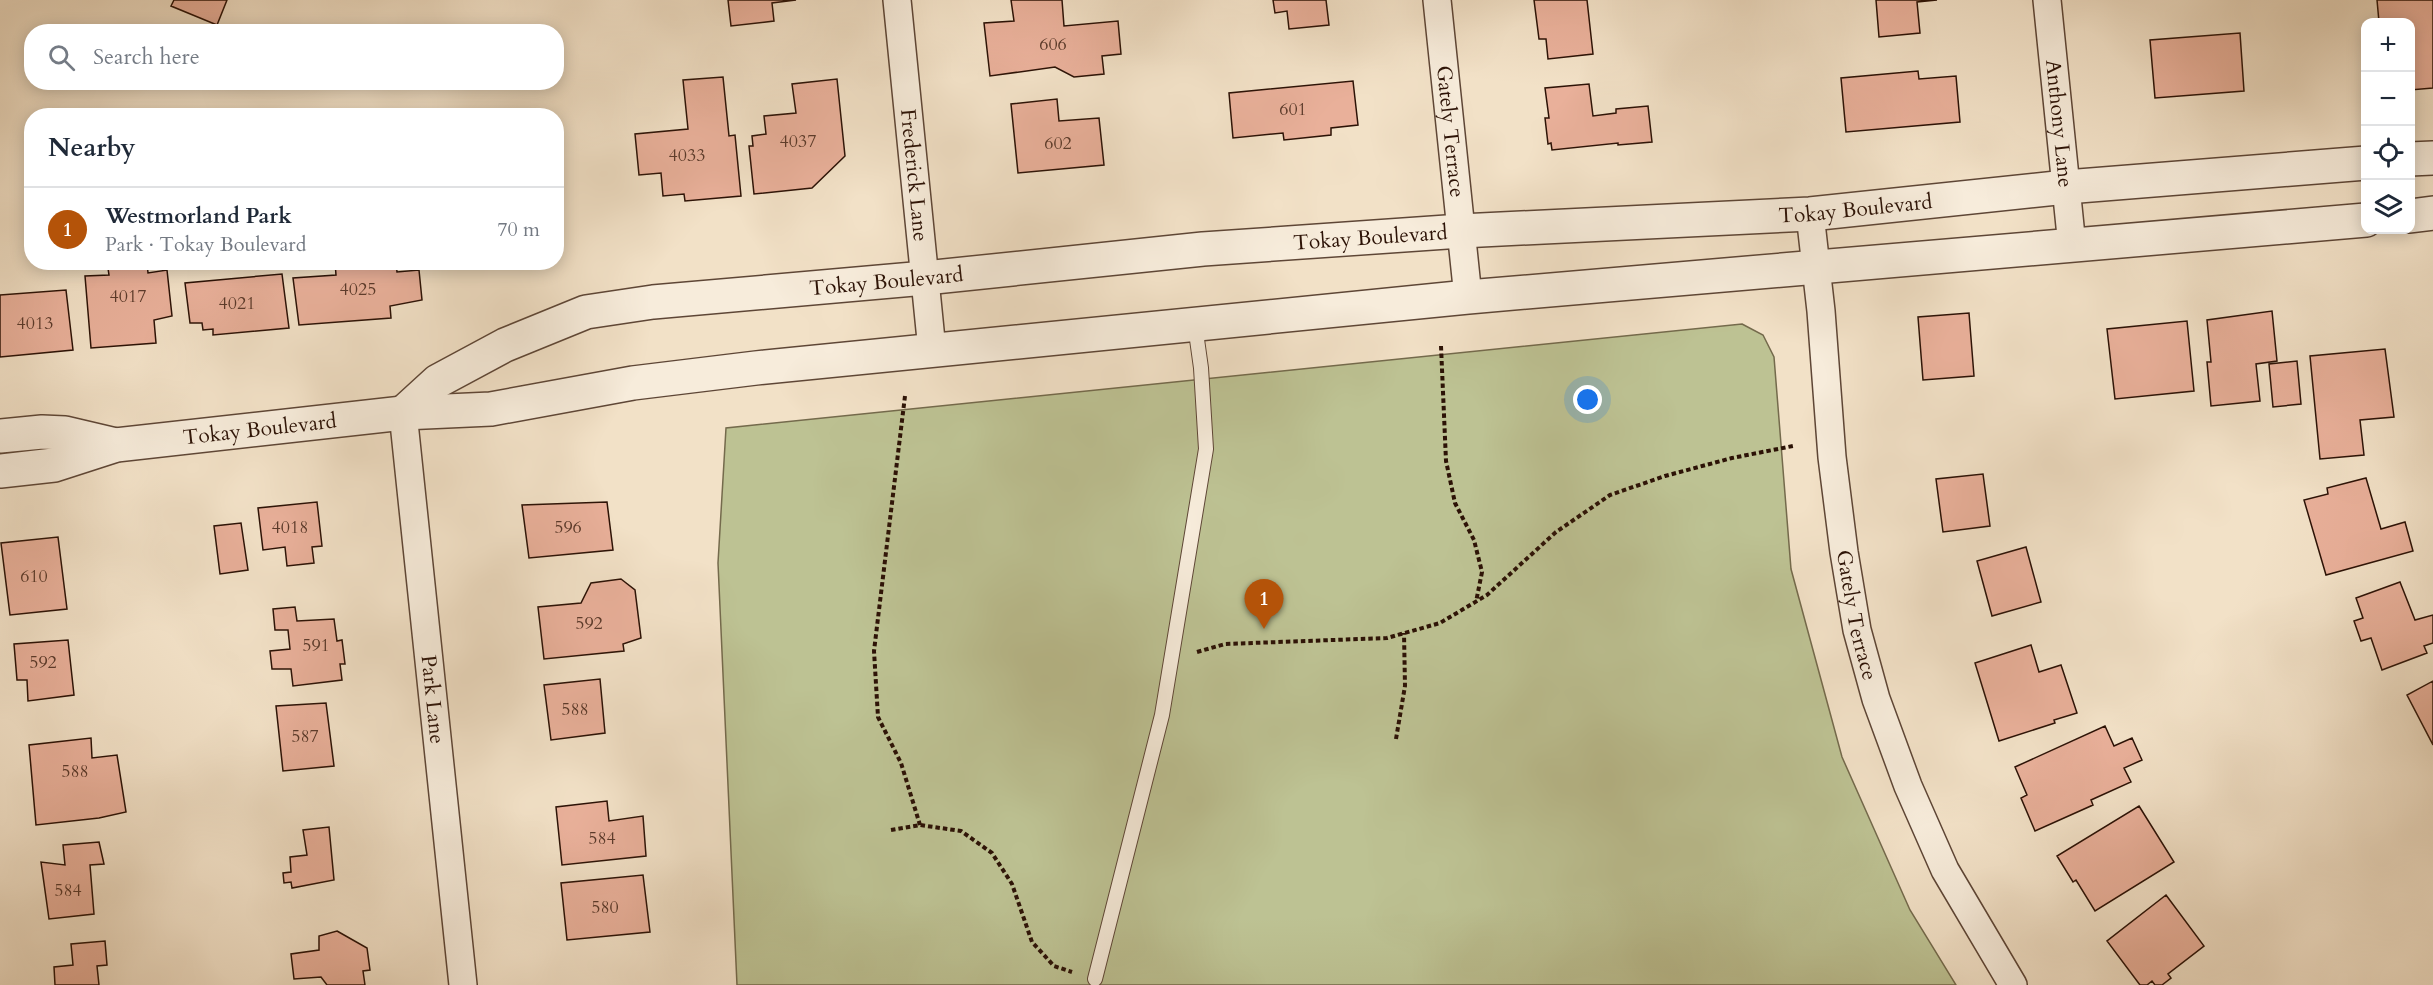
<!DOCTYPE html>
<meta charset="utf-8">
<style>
:root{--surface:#fff;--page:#f2f2f3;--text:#1f2937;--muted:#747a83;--line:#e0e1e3;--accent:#b45309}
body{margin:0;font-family:Cardo,serif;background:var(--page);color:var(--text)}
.controls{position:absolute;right:18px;top:18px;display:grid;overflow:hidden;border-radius:12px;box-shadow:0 3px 15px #0003}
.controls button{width:54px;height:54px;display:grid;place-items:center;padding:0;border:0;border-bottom:2px solid var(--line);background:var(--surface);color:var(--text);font:30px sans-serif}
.you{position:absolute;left:1588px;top:400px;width:21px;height:21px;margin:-15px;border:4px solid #fff;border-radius:50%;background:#1a73e8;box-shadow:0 0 0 9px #1a73e833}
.badge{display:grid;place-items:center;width:39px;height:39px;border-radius:50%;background:var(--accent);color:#fff;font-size:20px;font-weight:700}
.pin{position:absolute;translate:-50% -50px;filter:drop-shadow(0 2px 3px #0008)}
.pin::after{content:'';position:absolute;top:32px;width:21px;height:18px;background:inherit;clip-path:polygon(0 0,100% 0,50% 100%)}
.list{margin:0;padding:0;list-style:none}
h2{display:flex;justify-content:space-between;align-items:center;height:78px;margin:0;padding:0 24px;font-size:26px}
h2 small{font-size:20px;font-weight:400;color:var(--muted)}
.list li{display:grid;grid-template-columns:39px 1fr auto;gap:18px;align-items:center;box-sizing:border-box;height:84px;padding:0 24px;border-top:2px solid var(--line)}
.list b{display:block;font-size:22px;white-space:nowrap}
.list p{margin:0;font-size:20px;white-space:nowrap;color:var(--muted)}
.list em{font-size:20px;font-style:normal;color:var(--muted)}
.icon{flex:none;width:33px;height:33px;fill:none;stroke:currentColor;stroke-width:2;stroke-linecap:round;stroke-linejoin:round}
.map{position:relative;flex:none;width:2433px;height:985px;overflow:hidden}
.search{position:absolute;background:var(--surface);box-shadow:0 3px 15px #0003;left:24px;top:24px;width:540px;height:66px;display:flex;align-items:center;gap:15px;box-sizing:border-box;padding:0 21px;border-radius:24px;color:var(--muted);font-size:22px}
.panel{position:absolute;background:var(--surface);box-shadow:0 3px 15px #0003;left:24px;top:108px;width:540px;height:162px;border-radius:24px}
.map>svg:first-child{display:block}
.green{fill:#bdc293;stroke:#746a4c;stroke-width:1.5}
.building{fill:#e9b09a;stroke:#2c1206;stroke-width:1.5}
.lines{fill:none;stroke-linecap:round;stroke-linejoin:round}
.service-casing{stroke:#5e4636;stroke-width:16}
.minor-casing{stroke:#5e4636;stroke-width:30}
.tertiary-casing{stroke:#5e4636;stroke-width:36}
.path{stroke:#2c1206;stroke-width:4;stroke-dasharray:4.5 3;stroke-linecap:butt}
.service{stroke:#f7ecdb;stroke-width:14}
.minor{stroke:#f7ecdb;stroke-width:27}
.tertiary{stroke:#f7ecdb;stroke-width:33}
.labels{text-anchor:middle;stroke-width:6;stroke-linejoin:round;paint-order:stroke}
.number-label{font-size:18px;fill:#5b3a2b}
.street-label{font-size:21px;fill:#2c1206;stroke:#f7ecdb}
</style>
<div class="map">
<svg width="2433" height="985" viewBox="0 0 2433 985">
<rect width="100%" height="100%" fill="#f2e1c7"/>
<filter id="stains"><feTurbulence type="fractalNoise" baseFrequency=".00333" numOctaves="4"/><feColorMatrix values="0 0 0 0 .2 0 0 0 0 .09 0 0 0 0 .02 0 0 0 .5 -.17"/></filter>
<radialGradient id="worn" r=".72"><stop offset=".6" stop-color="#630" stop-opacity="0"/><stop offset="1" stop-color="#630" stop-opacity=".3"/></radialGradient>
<path class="green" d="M1742,324l21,11 11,22 17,212 51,188 68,153 46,75h-1219l-19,-422 8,-135z"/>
<path class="building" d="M174,0h53l-10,25 -46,-19z
M728,0h68l-24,3 2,18 -43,5z
M1011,0h51l2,26 54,-5 3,33 -19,2 2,18 -30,3 -19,-10 -65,9 -6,-53 30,-2z
M1273,0h53l3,25 -40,4 -2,-18 -12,2z
M1534,0h53l6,54 -45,5 -2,-20h-7z
M1876,0h61l-20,2 3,31 -41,4z
M2377,0h56v88l-23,2v-68h-31z
M2240,33l4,58 -89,7 -5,-58z
M1918,71l1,8 37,-3 4,46 -114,10 -5,-54z
M723,77l6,59 6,-1 6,61 -56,5 -1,-7 -21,2 -2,-23 -22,2 -4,-41 53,-5 -5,-49z
M837,79l8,77 -33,32 -58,6 -5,-48h4l-1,-10 14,-2 -2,-18 32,-3 -4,-29z
M1353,81l5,44 -27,3v7l-47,5 -1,-7 -50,5 -4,-45z
M1589,84l4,32 23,-3v-4l32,-3 4,36 -34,3v-2l-66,7 -1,-7 -3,1 -3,-26h4l-4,-30z
M1057,99l2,22 40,-3 5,47 -86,8 -7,-69z
M107,262h40l1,11 19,-3 5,46 -18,4 2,23 -65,5 -6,-72 24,-1z
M335,262h61l1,10 22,-2 3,30 -32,6 1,12 -92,7 -6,-47 43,-3z
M282,274l7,54 -76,7v-6l-10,1 -1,-7h-12l-5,-40z
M66,290l7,60 -73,7v-62z
M2272,311l5,50 -21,3 4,37 -49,5 -4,-44h4l-4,-42z
M1969,313l5,63 -51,4 -5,-63z
M2187,321l7,70 -79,8 -8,-70z
M2385,349l9,68 -34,3 4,35 -44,4 -10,-103z
M2297,361l4,43 -28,3 -4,-43z
M1983,474l7,52 -47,6 -7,-53z
M2366,478l15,51 24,-7 8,29 -87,24 -22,-75 24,-6 -1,-6z
M317,502l5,44 -10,1 2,16 -27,3 -2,-19 -22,3 -5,-42z
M607,502l6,48 -84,8 -7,-53z
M241,523l7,47 -28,4 -6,-48z
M58,537l9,72 -57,6 -9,-72z
M2026,547l15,55 -49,14 -15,-55z
M621,579l14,11 6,48 -18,6 1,7 -80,8 -6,-52 43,-4 10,-20z
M2400,582l15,38 18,-5v28l-9,3 3,7 -45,17 -11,-32 -10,3 -7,-20 9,-3 -7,-20z
M295,607l2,14 37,-2 3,22 5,-1 3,24h-5l2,16 -49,6 -2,-17h-19l-2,-18 20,-2 -2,-19h-13l-2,-21z
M68,640l6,55 -46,6 -1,-21h-10l-3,-36z
M2031,645l8,27 22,-7 16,48 -23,7 1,3 -56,18 -24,-78z
M600,679l5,54 -54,7 -7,-55z
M2433,681v64l-26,-50z
M326,703l8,63 -51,5 -7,-65z
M2105,726l9,20 18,-8 10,22 -18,8 7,14 -40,18 2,5 -58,26 -14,-33 6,-3 -12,-28z
M91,738l1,20 25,-3 9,57 -27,6 -63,7 -7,-80z
M607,801l2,20 34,-5 3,40 -84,9 -6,-58z
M2139,806l35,56 -79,49 -19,-31 -3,2 -16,-26z
M329,827l5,53 -42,8 -1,-6 -7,1 -1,-10 8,-1 -1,-15 17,-2 -4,-25z
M99,842l5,22 -14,1 4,49 -45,5 -8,-57 24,3 -2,-20z
M643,875l7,57 -83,8 -6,-57z
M2166,895l38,51 -36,28 3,4 -9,7h-7l-3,-4 -5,4h-7l-33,-44z
M337,931l30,17 3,22 -7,1 2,14h-38l-6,-8 -27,2 -3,-25 28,-4v-14z
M105,941l2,24 -10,1 2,19h-44l-1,-18 19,-2 -2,-21z"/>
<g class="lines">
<g class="service-casing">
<path id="service" d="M1095,979l67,-264 44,-266 -5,-81 -6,-43"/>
</g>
<g class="minor-casing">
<g id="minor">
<path id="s1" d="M897,0l35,350"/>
<path id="s2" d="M1437,0l31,297"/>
<path id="s3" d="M2047,0l25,246"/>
<path id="s4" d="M1810,214l11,97 11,146 12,95 13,78 19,69 32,87 37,84 68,115"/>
<path id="s5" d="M403,413l60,572"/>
</g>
</g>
<g class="tertiary-casing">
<g id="tertiary">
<path d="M2410,159l23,-1"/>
<path d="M2410,216l23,-3"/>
<path id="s6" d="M403,413l35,-32 67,-36 81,-33 67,-10 272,-24 278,-29 258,-18 349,-17 256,-27 300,-24"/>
<path d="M0,436l42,-4 23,1 51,12"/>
<path id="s7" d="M0,471l54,-6 62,-20 287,-32 88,-4 142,-26 123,-15 712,-71 898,-77"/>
</g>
</g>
<path class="path" d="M1441,346l5,115 9,42 19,37 8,32 -6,30
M905,396l-31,255 4,66 23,46 19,62
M1197,652l28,-8 162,-6 53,-15 47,-28 69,-63 54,-37 55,-19 67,-18 61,-12
M1396,739l9,-53 -1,-53
M891,830l29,-5 41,6 31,22 20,31 20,58 22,24 18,6"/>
<use href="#service" class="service"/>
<use href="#minor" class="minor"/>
<use href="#tertiary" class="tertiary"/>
</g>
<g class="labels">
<g class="number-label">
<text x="1053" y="50">606</text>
<text x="1293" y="115">601</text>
<text x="798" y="147">4037</text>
<text x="1058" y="149">602</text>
<text x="687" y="161">4033</text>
<text x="358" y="295">4025</text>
<text x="128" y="302">4017</text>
<text x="237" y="309">4021</text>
<text x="35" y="329">4013</text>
<text x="290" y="533">4018</text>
<text x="568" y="533">596</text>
<text x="34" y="582">610</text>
<text x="589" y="629">592</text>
<text x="316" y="651">591</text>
<text x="43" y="668">592</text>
<text x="575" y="715">588</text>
<text x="305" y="742">587</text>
<text x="75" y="777">588</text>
<text x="602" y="844">584</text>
<text x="68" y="896">584</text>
<text x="605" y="913">580</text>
</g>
<g class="street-label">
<text dy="7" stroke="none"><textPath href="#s3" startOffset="124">Anthony Lane</textPath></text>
<text dy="7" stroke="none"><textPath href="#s2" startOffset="132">Gately Terrace</textPath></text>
<text dy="7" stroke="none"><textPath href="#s1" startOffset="176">Frederick Lane</textPath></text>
<text dy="7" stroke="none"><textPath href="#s6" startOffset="1485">Tokay Boulevard</textPath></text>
<text dy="7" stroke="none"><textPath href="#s6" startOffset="999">Tokay Boulevard</textPath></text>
<text dy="7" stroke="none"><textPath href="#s6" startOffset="513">Tokay Boulevard</textPath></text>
<text dy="7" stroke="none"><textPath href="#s7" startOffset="264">Tokay Boulevard</textPath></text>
<text dy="7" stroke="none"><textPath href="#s4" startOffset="404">Gately Terrace</textPath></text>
<text dy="7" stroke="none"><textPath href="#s5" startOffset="288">Park Lane</textPath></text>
</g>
</g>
<rect width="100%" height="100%" filter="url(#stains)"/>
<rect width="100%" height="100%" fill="url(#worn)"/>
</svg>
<div class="controls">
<button>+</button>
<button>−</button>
<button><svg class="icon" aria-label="locate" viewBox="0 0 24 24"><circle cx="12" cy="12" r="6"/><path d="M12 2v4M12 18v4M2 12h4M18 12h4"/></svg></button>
<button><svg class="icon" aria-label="layers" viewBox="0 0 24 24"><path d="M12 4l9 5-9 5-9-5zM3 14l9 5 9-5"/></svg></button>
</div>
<div class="you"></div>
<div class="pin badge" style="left:1264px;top:629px">1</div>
<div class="search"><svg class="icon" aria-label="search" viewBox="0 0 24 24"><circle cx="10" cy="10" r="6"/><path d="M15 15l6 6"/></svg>Search here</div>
<section class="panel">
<h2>Nearby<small></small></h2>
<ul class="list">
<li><span class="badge">1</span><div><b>Westmorland Park</b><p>Park · Tokay Boulevard</p></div><em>70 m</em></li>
</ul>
</section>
</div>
